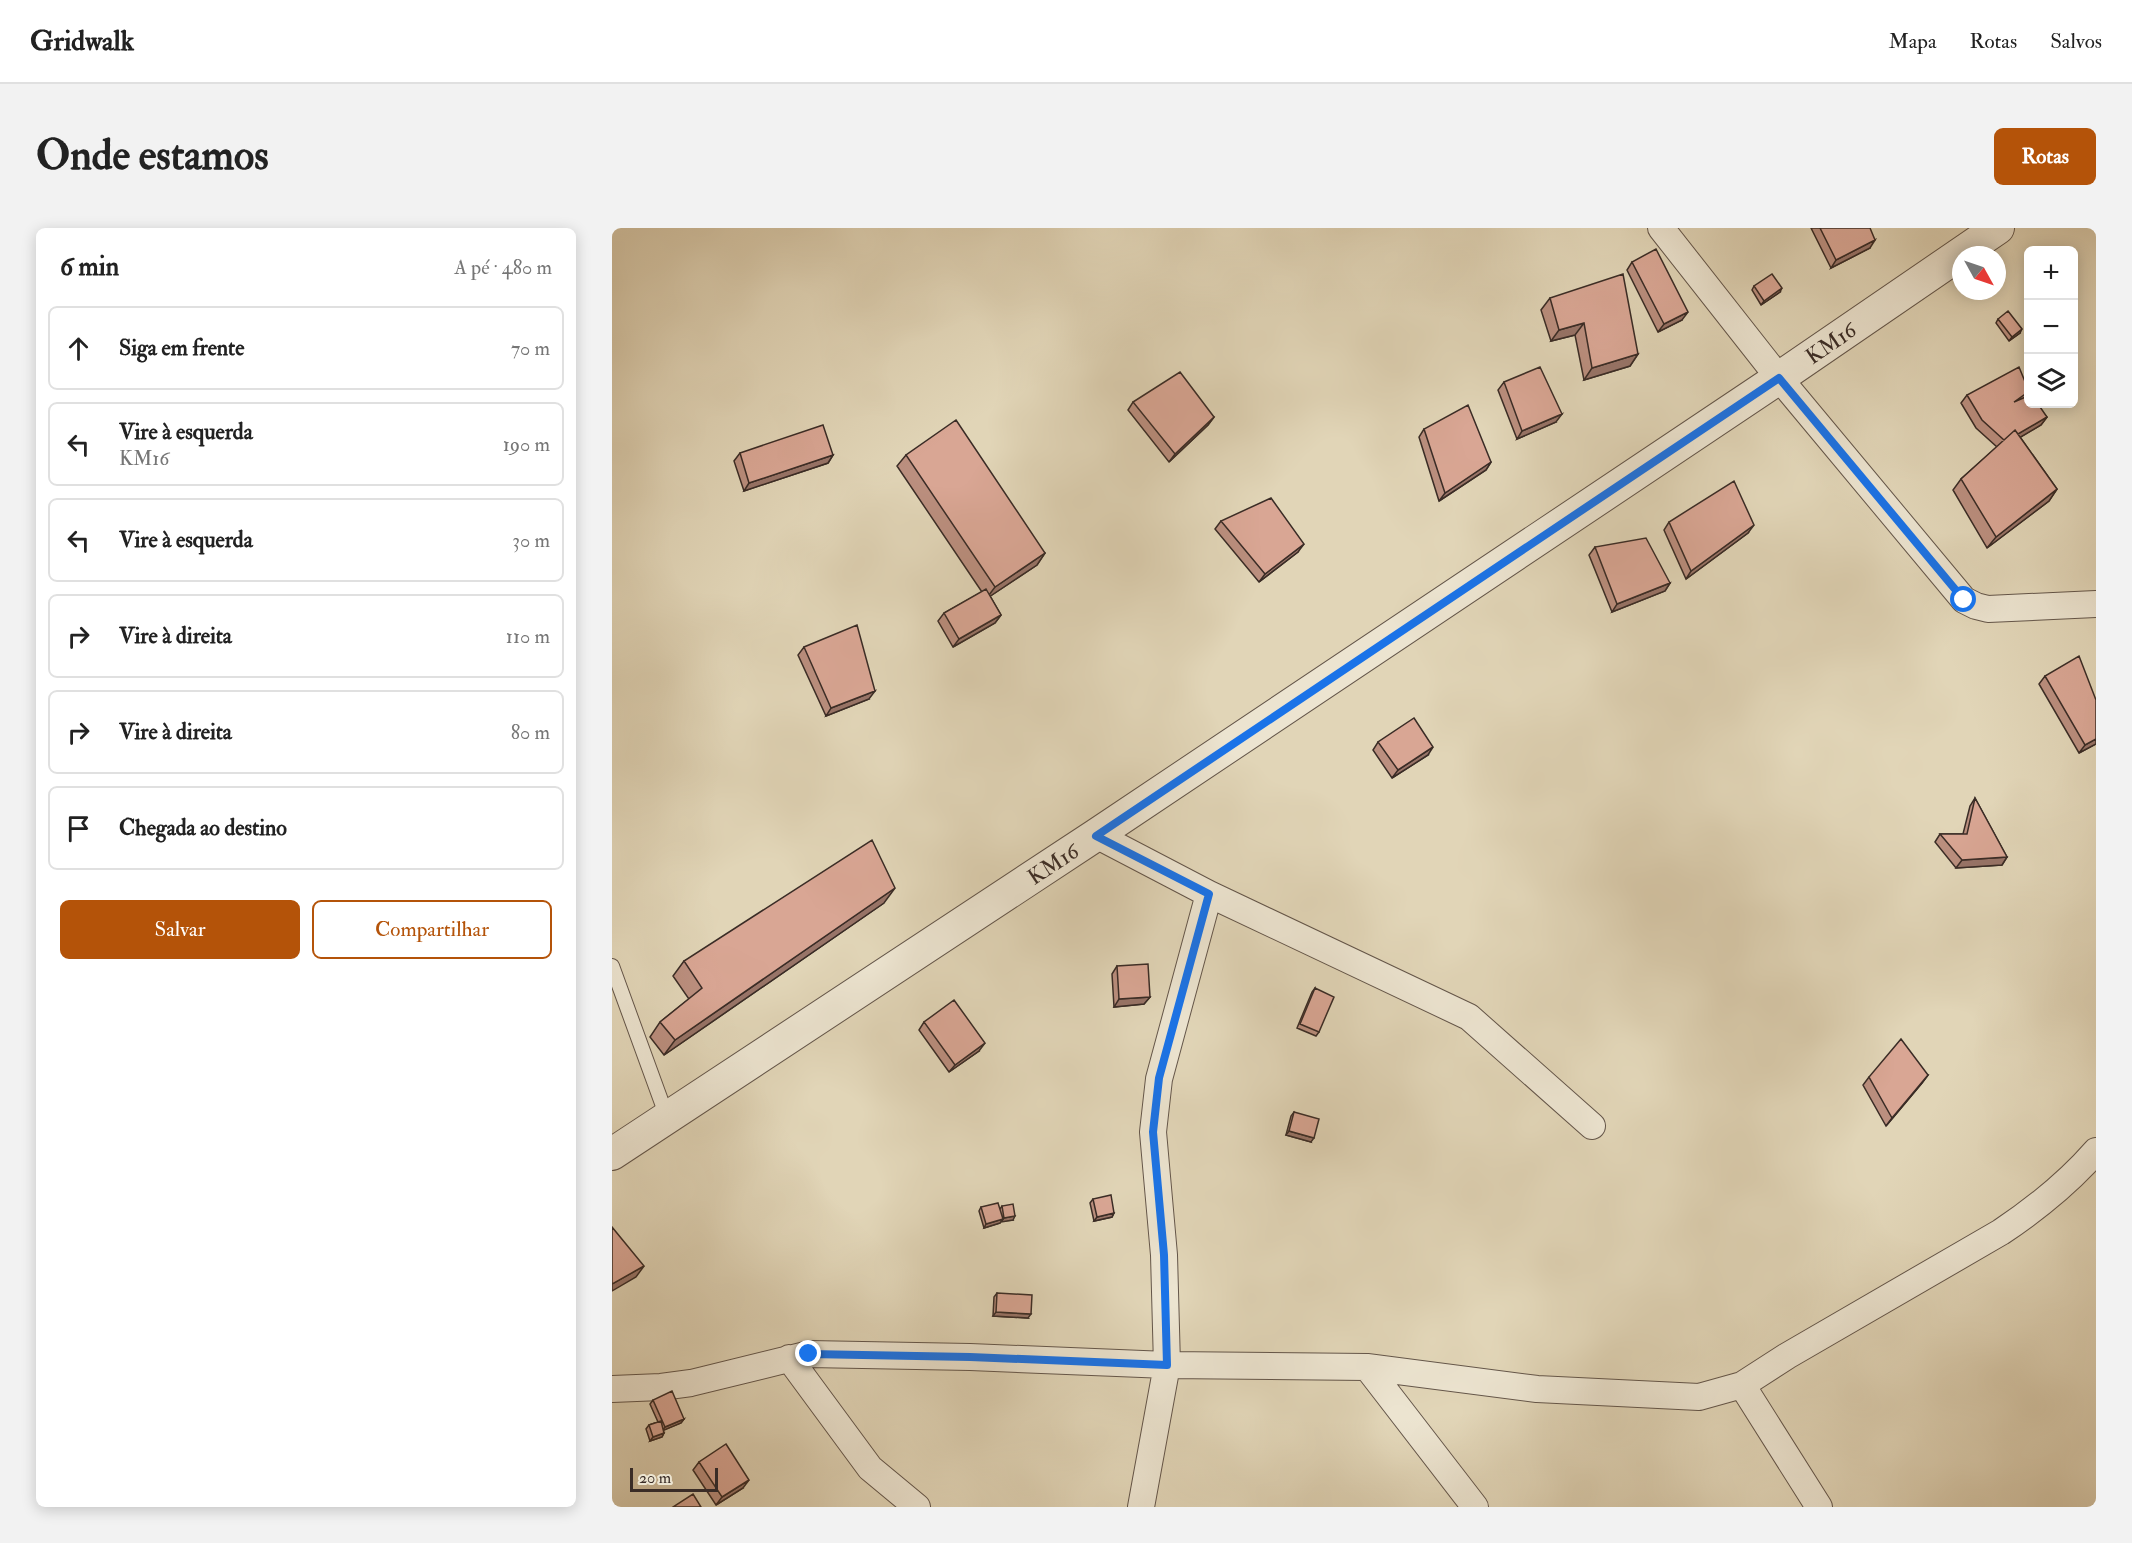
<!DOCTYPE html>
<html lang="pt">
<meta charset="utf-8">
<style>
:root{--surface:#fff;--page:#f2f2f2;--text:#222;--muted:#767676;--line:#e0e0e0;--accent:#b45309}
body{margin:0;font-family:"IM FELL Double Pica",serif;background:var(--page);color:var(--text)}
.controls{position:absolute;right:18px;top:18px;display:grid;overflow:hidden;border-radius:9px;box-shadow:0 3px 15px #0003}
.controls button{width:54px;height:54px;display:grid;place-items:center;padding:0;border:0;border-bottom:2px solid var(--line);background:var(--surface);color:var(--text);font:30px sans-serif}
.compass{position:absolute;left:1340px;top:18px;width:54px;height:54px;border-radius:50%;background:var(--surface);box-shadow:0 3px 15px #0003;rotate:130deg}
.scale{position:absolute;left:18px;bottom:15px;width:88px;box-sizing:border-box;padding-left:6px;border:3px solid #3a2c26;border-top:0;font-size:16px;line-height:21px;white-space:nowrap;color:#3a2c26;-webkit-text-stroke:4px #ece4d0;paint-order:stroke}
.stop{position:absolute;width:18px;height:18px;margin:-14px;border:4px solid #1a73e8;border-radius:50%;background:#fff}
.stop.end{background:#1a73e8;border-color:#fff;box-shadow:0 2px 6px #0008}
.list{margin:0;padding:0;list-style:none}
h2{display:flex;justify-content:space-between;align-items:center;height:78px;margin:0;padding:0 24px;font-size:26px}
h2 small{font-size:20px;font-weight:400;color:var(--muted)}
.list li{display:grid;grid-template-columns:39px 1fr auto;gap:18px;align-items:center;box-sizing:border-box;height:84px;margin:0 12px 12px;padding:0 12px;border:2px solid var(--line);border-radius:9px}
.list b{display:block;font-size:22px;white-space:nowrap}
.list p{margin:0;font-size:20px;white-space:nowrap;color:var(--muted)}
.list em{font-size:20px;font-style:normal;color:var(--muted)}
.actions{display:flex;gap:12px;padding:18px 24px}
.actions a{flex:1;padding:14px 0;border:2px solid var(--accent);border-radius:9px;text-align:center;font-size:21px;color:var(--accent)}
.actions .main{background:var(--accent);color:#fff}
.icon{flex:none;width:33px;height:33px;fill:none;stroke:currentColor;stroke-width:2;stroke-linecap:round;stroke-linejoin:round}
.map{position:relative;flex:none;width:1484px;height:1279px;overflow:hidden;border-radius:9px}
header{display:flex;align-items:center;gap:36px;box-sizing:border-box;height:84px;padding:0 30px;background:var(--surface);border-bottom:2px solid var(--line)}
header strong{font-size:28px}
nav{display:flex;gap:33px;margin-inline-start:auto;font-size:21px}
.intro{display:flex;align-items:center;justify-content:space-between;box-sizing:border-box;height:144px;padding:0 36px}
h1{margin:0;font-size:42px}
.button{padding:15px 27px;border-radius:9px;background:var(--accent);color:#fff;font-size:21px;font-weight:700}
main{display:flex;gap:36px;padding:0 36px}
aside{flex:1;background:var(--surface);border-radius:9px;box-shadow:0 3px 15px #0003}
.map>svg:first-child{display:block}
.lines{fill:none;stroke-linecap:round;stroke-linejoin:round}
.service-casing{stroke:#64564a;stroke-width:16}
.minor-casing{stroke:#64564a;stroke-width:28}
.tertiary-casing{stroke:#64564a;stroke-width:34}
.service{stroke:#ece4d0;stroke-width:14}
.minor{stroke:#ece4d0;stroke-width:26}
.tertiary{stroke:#ece4d0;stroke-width:32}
.wall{fill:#bb8f7f;stroke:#3a2c26;stroke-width:1.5}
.shaded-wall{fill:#987468;stroke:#3a2c26;stroke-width:1.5}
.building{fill:#d9a694;stroke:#3a2c26;stroke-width:1.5}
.route{stroke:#1a73e8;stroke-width:8}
.labels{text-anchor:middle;stroke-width:6;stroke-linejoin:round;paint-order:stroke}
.street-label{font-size:22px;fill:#3a2c26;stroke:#ece4d0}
</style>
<header>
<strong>Gridwalk</strong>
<nav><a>Mapa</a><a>Rotas</a><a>Salvos</a></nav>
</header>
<div class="intro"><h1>Onde estamos</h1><a class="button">Rotas</a></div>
<main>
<aside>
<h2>6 min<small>A pé · 480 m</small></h2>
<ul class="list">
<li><svg class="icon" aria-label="ahead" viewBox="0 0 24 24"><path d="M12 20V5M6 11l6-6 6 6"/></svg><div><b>Siga em frente</b></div><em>70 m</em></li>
<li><svg class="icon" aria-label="left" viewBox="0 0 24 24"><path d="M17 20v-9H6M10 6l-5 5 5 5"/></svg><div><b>Vire à esquerda</b><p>KM16</p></div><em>190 m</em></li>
<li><svg class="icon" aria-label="left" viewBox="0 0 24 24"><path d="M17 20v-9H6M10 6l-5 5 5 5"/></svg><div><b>Vire à esquerda</b></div><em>30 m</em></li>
<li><svg class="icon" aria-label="right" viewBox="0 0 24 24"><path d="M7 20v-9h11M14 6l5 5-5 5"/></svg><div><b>Vire à direita</b></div><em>110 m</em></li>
<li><svg class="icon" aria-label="right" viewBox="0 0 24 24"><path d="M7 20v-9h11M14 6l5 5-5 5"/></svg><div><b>Vire à direita</b></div><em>80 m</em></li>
<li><svg class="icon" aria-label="arrive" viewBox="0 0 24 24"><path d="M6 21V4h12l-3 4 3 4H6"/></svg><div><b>Chegada ao destino</b></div></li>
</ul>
<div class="actions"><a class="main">Salvar</a><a>Compartilhar</a></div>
</aside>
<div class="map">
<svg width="1484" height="1279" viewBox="0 0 1484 1279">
<rect width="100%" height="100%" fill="#e1d5b7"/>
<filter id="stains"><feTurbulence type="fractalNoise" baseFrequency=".00333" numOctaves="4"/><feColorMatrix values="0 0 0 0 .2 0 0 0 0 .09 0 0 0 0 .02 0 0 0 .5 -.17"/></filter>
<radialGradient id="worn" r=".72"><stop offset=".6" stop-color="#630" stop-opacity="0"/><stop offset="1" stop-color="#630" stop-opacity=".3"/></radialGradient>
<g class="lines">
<g class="service-casing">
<path id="service" d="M0,738l55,151"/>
</g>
<g class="minor-casing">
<path id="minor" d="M1049,0l118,150 185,222 12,6 12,3 108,-5
M484,607l113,59 -50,185 -6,53 11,123 3,110 -26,142
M597,666l260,123 123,109
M177,1130l81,110 47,39
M755,1139l108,140
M1130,1157l77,122
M0,1161l49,-2 30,-4 118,-29 161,3 197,8 200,2 170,22 162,8 43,-12 45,-29 214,-124c36,-24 67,-49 95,-81"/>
</g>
<g class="tertiary-casing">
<g id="tertiary">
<path id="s1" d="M0,926l484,-319 683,-457 219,-150"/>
</g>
</g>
<use href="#service" class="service"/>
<use href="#minor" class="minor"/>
<use href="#tertiary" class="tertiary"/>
</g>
<path class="wall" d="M1199,0h59v20l-39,20z
M1020,34l50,58 -24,12 -31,-62z
M1142,58l26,6 -19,13 -9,-15z
M938,70l88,56 -8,12 -46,14 -9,-45 -24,6 -10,-31z
M1386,91l22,14 -11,8 -13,-18z
M892,154l52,40 -39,17 -19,-49z
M1416,165l-2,4 21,20 -6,8 -21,12 37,52 -8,12 -62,47 -34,-58 8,-11 36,-32 -21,-19 -15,-25 6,-8z
M521,174l81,15 -6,8 -39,37 -41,-52z
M812,201l67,33 -5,8 -47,31 -20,-64z
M128,225l93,2 -5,8 -84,28 -10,-30z
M294,227l139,98 -8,12 -47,31 11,19 -6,8 -42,24 -15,-26 6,-8 38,-21 -85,-126z
M609,293l77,31 -39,30 -44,-53z
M1057,294l79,11 -62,46 -22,-49z
M983,319l75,36 -5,8 -53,21 -23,-57z
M192,419l65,52 -43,17 -28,-61z
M1433,448l51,68 -17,9 -40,-69z
M766,514l50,13 -36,23 -19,-28z
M1363,570l32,59 -5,8 -46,3 -21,-26 5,-8h23l7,-28z
M272,675l-220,152 -14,-18 10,-15 29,-23 -16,-23 11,-15z
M505,738l33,31 -6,7 -30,3 -2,-33z
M703,760l4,44 -3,4 -19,-8 15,-36z
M312,794l55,29 -30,21 -30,-42z
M1316,847l-6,8 -36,43 -23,-41 6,-8z
M682,884l17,30 -25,-7 5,-19z
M481,971l21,14 -2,4 -18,4 -4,-18z
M390,978l11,14 -12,1 -1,2 -16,5 -5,-17 2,-4 19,2z
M385,1065l31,25 -35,-2 1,-19z
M41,1172l31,19 -3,4 -18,7 1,3 -2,4 -12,4 -4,-12 3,-4 9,-3 -8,-18z
M87,1234l44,26 -27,17 -23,-35z"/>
<path class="shaded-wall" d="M1263,12l-5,8 -39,20 5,-8z
M1170,60l-2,4 -19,13 3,-4z
M1076,84l-6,8 -24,12 6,-8z
M972,95l-9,12 -24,6 8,-11z
M1410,101l-2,4 -11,8 3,-4z
M1026,126l-8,12 -46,14 8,-12z
M950,186l-6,8 -39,17 5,-8z
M602,189l-6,8 -39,37 6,-8z
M1435,189l-6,8 -32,19 5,-8z
M221,227l-5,8 -84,28 5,-8z
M879,234l-5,8 -47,31 6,-8z
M1445,261l-8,12 -62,47 9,-11z
M1142,297l-6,8 -62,46 5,-8z
M692,316l-6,8 -39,30 6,-8z
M433,325l-8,12 -51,34 9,-12z
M1058,355l-5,8 -53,21 5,-8z
M389,387l-6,8 -42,24 6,-8z
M263,463l-6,8 -43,17 5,-8z
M1484,511v5l-17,9 6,-8z
M821,519l-5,8 -36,23 6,-8z
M1395,629l-5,8 -46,3 6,-8z
M283,660l-11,15 -220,152 11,-15z
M538,769l-6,7 -30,3 5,-8z
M373,815l-6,8 -30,21 6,-7z
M1316,847l-6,8 -36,43 6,-8z
M677,903l25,7 -3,4 -25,-7z
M502,985l-2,4 -18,4 3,-4z
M403,988l-2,4 -12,2 3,-4z
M391,991l-3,4 -16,5 2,-4z
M32,1038l-8,11 -24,14v-7z
M384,1084l35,2 -3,4 -35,-2z
M72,1191l-3,4 -19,8 3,-4z
M52,1205l-2,4 -12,4 3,-4z
M137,1252l-6,8 -27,17 6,-8z"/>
<path class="building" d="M1208,0h50l5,12 -39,20z
M1044,21l32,63 -24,12 -32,-62z
M1011,46l15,80 -46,14 -8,-45 -25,7 -9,-32z
M1160,46l10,14 -18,13 -10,-15z
M1396,83l14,18 -10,8 -14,-18z
M928,139l22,47 -40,17 -18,-49z
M1407,139l9,22v3l-14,10 14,-6v8h10l9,13 -29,17 -3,-4 -11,10 -22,-20 -15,-25z
M568,144l34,45 -39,37 -42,-52z
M856,177l23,57 -46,31 -21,-64z
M344,192l89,133 -50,34 -89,-132z
M211,197l10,30 -84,28 -9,-30z
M1403,202l42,59 -61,48 -35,-58z
M1122,253l20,44 -63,46 -22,-49z
M659,270l33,46 -39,30 -44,-53z
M1034,310l24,45 -53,21 -22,-57z
M374,361l15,26 -42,24 -15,-26z
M245,397l18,66 -44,17 -27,-61z
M1467,428l17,44v39l-11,6 -40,-69z
M802,490l19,29 -35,23 -20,-28z
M1363,570l32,59 -45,3 -22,-26h27z
M260,612l23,48 -220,152 -15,-18 42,-34 -18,-27z
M536,736l2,33 -31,2 -2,-33z
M703,760l19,9 -15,35 -19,-8z
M342,772l31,43 -30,22 -31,-43z
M1289,811l27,36 -36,43 -23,-41z
M682,884l25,7 -5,19 -25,-7z
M499,967l3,18 -17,4 -4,-18z
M386,975l5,16 -17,5 -5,-17z
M401,976l2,12 -11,2 -2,-12z
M0,999l32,39 -32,18z
M385,1065l35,2 -1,19 -35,-2z
M60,1163l12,28 -19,8 -12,-27z
M49,1193l3,12 -11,4 -4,-12z
M114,1216l23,36 -27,17 -23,-35z
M81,1266l8,13h-28z"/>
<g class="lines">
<path class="route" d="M197,1126l161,3 197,8 -3,-110 -11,-123 6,-54 50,-184 -113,-58 683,-458 185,222"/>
</g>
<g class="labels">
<g class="street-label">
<text dy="8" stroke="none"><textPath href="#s1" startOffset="1464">KM16</textPath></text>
<text dy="8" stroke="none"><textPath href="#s1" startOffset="528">KM16</textPath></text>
</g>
</g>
<rect width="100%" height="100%" filter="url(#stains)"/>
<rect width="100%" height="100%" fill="url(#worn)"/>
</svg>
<div class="controls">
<button>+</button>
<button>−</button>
<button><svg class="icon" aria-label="layers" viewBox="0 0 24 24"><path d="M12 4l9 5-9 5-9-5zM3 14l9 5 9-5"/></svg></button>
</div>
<svg class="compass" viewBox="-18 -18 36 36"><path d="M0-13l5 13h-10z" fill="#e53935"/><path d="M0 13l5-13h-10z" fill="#767676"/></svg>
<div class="scale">20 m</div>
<div class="stop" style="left:1352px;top:372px"></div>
<div class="stop end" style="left:197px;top:1126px"></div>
</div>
</main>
